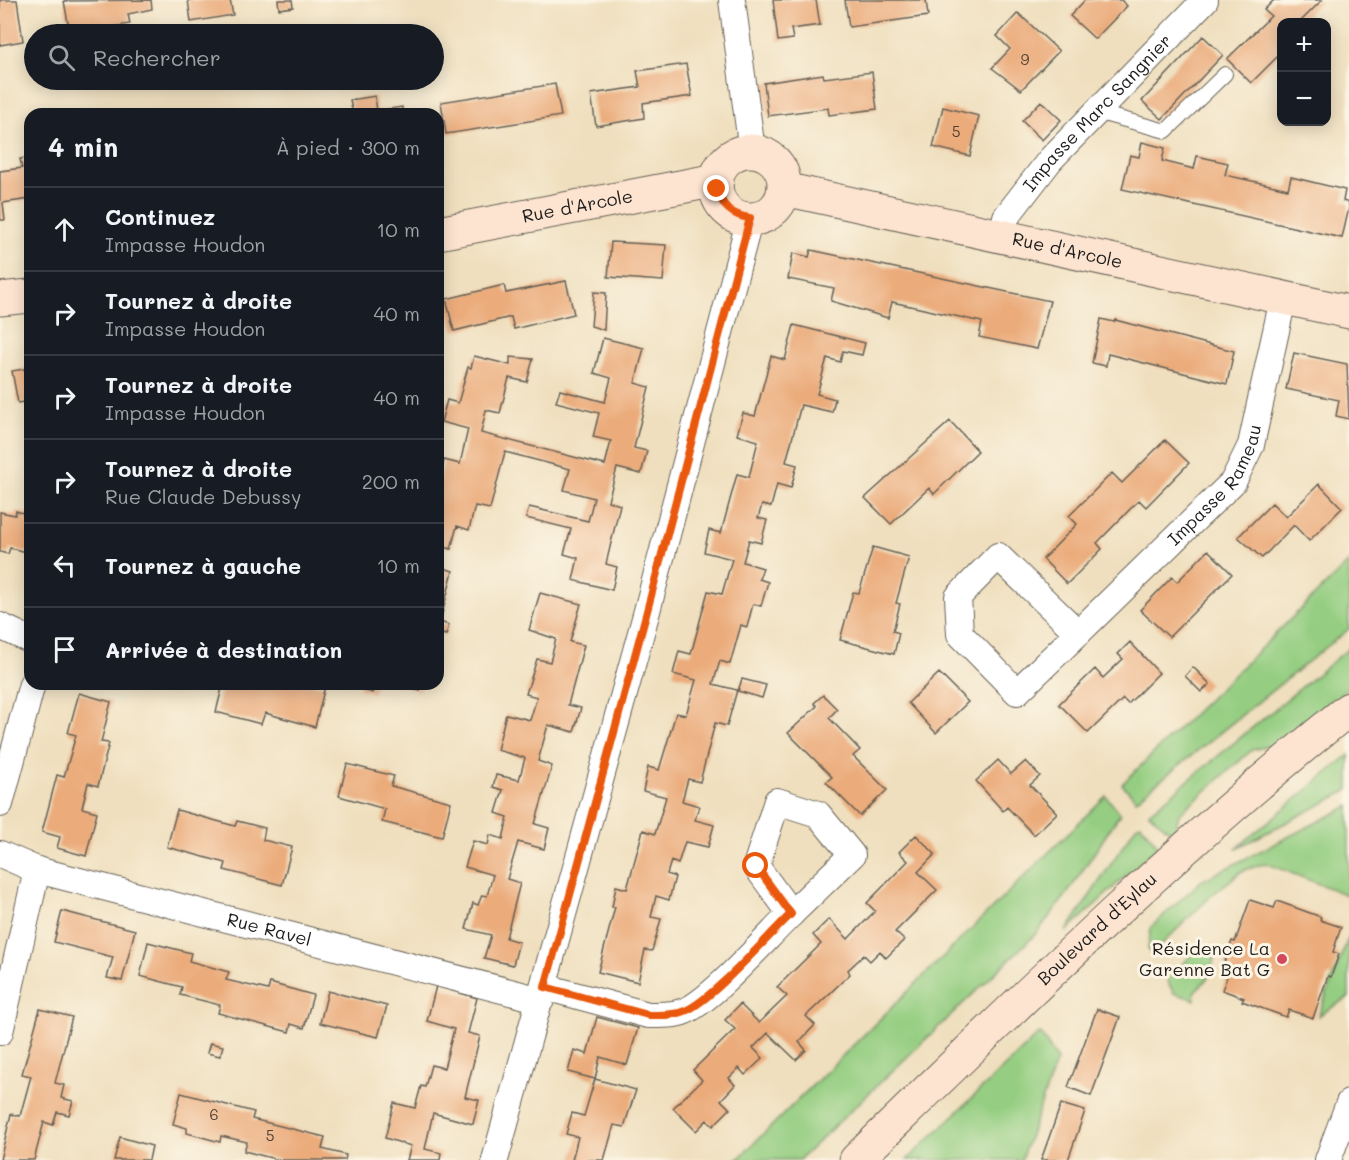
<!DOCTYPE html>
<html lang="fr">
<meta charset="utf-8">
<style>
:root{--surface:#171b24;--page:#242831;--text:#f1f3f6;--muted:#9ea1a6;--line:#363941}
body{margin:0;font-family:Mali,sans-serif;background:var(--page);color:var(--text)}
.controls{position:absolute;right:18px;top:18px;display:grid;overflow:hidden;border-radius:12px;box-shadow:0 3px 15px #0003}
.controls button{width:54px;height:54px;display:grid;place-items:center;padding:0;border:0;border-bottom:2px solid var(--line);background:var(--surface);color:var(--text);font:30px sans-serif}
.stop{position:absolute;width:18px;height:18px;margin:-14px;border:4px solid #ea580c;border-radius:50%;background:#fff}
.stop.end{background:#ea580c;border-color:#fff;box-shadow:0 2px 6px #0008}
.list{margin:0;padding:0;list-style:none}
h2{display:flex;justify-content:space-between;align-items:center;height:78px;margin:0;padding:0 24px;font-size:26px}
h2 small{font-size:20px;font-weight:400;color:var(--muted)}
.list li{display:grid;grid-template-columns:39px 1fr auto;gap:18px;align-items:center;box-sizing:border-box;height:84px;padding:0 24px;border-top:2px solid var(--line)}
.list b{display:block;font-size:22px;white-space:nowrap}
.list p{margin:0;font-size:20px;white-space:nowrap;color:var(--muted)}
.list em{font-size:20px;font-style:normal;color:var(--muted)}
.icon{flex:none;width:33px;height:33px;fill:none;stroke:currentColor;stroke-width:2;stroke-linecap:round;stroke-linejoin:round}
.map{position:relative;flex:none;width:1349px;height:1160px;overflow:hidden}
.search{position:absolute;background:var(--surface);box-shadow:0 3px 15px #0003;left:24px;top:24px;width:420px;height:66px;display:flex;align-items:center;gap:15px;box-sizing:border-box;padding:0 21px;border-radius:33px;color:var(--muted);font-size:22px}
.panel{position:absolute;background:var(--surface);box-shadow:0 3px 15px #0003;left:24px;top:108px;width:420px;height:582px;border-radius:18px}
.map>svg:first-child{display:block}
.green{fill:#95ce82;stroke:#58754f;stroke-width:1.5}
.building{fill:#ebab7a}
.lines{fill:none;stroke-linecap:round;stroke-linejoin:round}
.lane-casing{stroke:#666055;stroke-width:16}
.street-casing{stroke:#666055;stroke-width:28}
.secondary-casing{stroke:#666055;stroke-width:35}
.lane{stroke:#fff;stroke-width:14}
.street{stroke:#fff;stroke-width:26}
.secondary{stroke:#fde4d0;stroke-width:33}
.route{stroke:#ea580c;stroke-width:8}
.poi-dot{fill:#d1495b;stroke:#fcf5e5;stroke-width:2}
.labels{text-anchor:middle;stroke-width:6;stroke-linejoin:round;paint-order:stroke}
.number-label{font-size:15px;fill:#504034}
.street-label{font-size:18px;fill:#1c1c1c;stroke:#fcf5e5}
.poi-label{font-size:18px;fill:#1c1c1c;stroke:#fcf5e5;text-anchor:end}
</style>
<div class="map">
<svg width="1349" height="1160" viewBox="0 0 1349 1160">
<rect width="100%" height="100%" fill="#fcf5e5"/>
<filter id="ink" filterUnits="userSpaceOnUse"><feTurbulence type="fractalNoise" baseFrequency=".0167" numOctaves="2"/><feDisplacementMap in="SourceGraphic" scale="12" xChannelSelector="R" yChannelSelector="G"/><feConvolveMatrix kernelMatrix="1 2 1 2 8 2 1 2 1" color-interpolation-filters="sRGB"/></filter>
<filter id="wash" filterUnits="userSpaceOnUse"><feTurbulence type="fractalNoise" baseFrequency=".008" numOctaves="4" result="noise"/><feDisplacementMap in="SourceGraphic" scale="24" xChannelSelector="R" yChannelSelector="G"/><feGaussianBlur stdDeviation="1.35" result="paint"/><feColorMatrix in="noise" values="0 0 0 0 0 0 0 0 0 0 0 0 0 0 0 0 0 1.4 0 .05"/><feComposite in="paint" operator="in"/></filter>
<g filter="url(#wash)">
<rect width="100%" height="100%" fill="#efdfbe"/>
<path class="green" d="M1349,562v67l-213,171 -14,-16z
M1349,648v39l-71,57 -26,6 -73,64 -5,21 -25,-22z
M1349,755v35l-114,59z
M1106,796l14,18 -53,80 -31,40 -237,226h-62z
M1349,806v90l-83,-33 -24,8 -31,25 -59,58 -4,-5 3,-22 50,-46z
M1141,824l17,22 -92,86 70,-106z
M1349,936v61l-31,19z
M1199,947l16,9 -7,22 -14,14 1,8 -21,-7 -7,-12z
M1040,1033l17,27 -36,100h-114z"/>
<g id="blocks">
<path class="building" d="M0,0h17l6,41 -23,4z
M151,0l1,9 -24,5 2,10 -60,10 -6,-33z
M188,0h42l3,15 -42,7z
M278,0h14l1,7 -14,2z
M773,0h43l4,25 -29,4 2,10 -15,2z
M845,0h81l2,16 -79,11z
M1085,0h36l6,6 -32,33 -25,-23z
M1274,0h48l-22,22h-19v37l-3,-3 -27,27 -24,-24 44,-43 -7,-6z
M1018,13l41,38 -38,39 -29,-22 18,-19 -13,-13z
M1203,36l20,19 -61,64 -20,-18z
M686,64l6,32 -49,7 1,15 -48,8 -5,-32 49,-7 -3,-16z
M872,72l5,37 -48,6 -1,-7 -60,8 -4,-33 59,-9 1,4z
M555,84l6,32 -115,18 -5,-32z
M375,96l2,15 25,-4 1,7h-50l-3,-14z
M1041,101l20,19 -19,20 -20,-19z
M943,107l36,9 -9,40 -37,-9z
M1142,142l23,6 -3,13 32,8 3,-13 31,7 -3,12 63,14 3,-12 54,13 -2,11 6,2v5l-7,30 -220,-49 8,-34 9,2z
M30,157v42l-27,4 2,17h-5v-49l22,-3 -2,-9z
M611,242l55,3 -3,36 -55,-4z
M811,250l239,51 -13,48 -58,-12 3,-15 -90,-20 -4,16 -57,-17 3,-13 -46,-9 5,-26 16,4z
M566,281l8,33 -60,15 -3,-12 -57,14 -8,-32 58,-14 2,8z
M594,292l12,1 -2,37 -13,-4z
M1101,319l13,3 1,-2 119,31 -7,33 -119,-30 -2,12 -14,-3z
M794,325l71,18 -3,12 -19,-4 -3,11 -13,-4 -10,36 18,5 -3,13 -31,-7 -15,57 11,3 -6,23 -14,-4 -6,23 -9,-2 -4,13 9,2 -6,23 -12,-3 -6,22 20,6 -4,11 9,3 -7,24 -8,-2 -6,23 -6,-2 -11,39 -10,-3 -7,23 24,6 -10,36 -12,-3 -15,59 -12,-3 -6,22 17,5 -4,14 19,5 -6,22 -23,-5 -7,22 -7,-3 -4,13 8,3 -6,23 -13,-4 -5,21 10,2 -9,32 -7,-1 -7,32 -40,-10 17,-65h-3l4,-21 11,3 16,-59 12,4 11,-37 -23,-6 5,-24 11,3 17,-57 10,2 10,-35 -23,-6 6,-23 12,3 17,-63 14,3 10,-35 -28,-7 5,-22 12,3 16,-59 12,3 9,-36 -21,-6 6,-22 12,3 16,-60 14,4z
M603,338l41,10 -9,35 14,4 -15,61 13,3 -6,23 -24,-6 -9,33 12,4 -14,59 11,3 -5,23 -39,-10 5,-22 -14,-4 7,-25 -45,-11 3,-11 59,14 6,-23 -30,-8 6,-21 -65,-17 -15,57 -15,-3 -6,24 -12,-4 -6,23 -13,-4v-60l6,-25 16,4 8,-35 -27,-7 6,-22 11,3 10,-36 3,1 3,-12 36,9v-8l23,2 -6,23 -18,-4 -9,35 -14,-3 -5,23 124,32 6,-24 -18,-4 6,-24 -43,-11 4,-12 45,12 6,-24 -17,-5z
M1294,353l53,11 2,55 -13,-3 3,-16 -53,-11z
M30,368v33l-12,2 -6,-32z
M950,421l28,30 -44,43 -5,-6 -38,36 -26,-26z
M1165,440l24,23 -43,44 -7,-7 -42,43 5,6 -35,35 -24,-25 34,-35 -8,-8 43,-43 10,10z
M1319,484l23,24 -33,33 -15,-16 -32,33 -24,-21 34,-34 14,14z
M16,511l14,4v38l-20,-5 -2,6 -8,-2v-40l15,3z
M873,547l36,10 -13,46 4,1 -7,27 6,2 -5,21 -54,-14 13,-48 6,1z
M1208,550l24,24 -63,63 -29,-27 32,-33 5,5z
M438,566l15,5 -13,51 9,3 -3,10 -8,-2z
M540,593l41,11 -11,38 14,3 -16,60 13,3 -7,24 -26,-7 -10,36 14,5 -17,58 14,4 -5,21 -26,-7 -11,37 13,4 -14,55 13,4 -6,23 -29,-7 7,-23 -25,-6 7,-26 5,2 4,-10 5,1 6,-21 -28,-8 8,-26 15,4 2,-10 13,4 5,-22 -12,-4 7,-23 -10,-3 3,-12 23,5 6,-22 -28,-8 9,-36 24,6 7,-23 -11,-3 11,-35 13,3 6,-23 -27,-9z
M1130,642l29,31 -31,31 -5,-5 -35,34 -29,-29 36,-35 8,9 20,-19 -5,-5z
M1193,667l17,17 -9,8 -16,-16z
M939,673l29,29 -32,31 -28,-30z
M742,679l24,6 -4,13 -24,-7z
M223,684h92l10,2 -10,41 -50,-14 -4,11 -45,-12z
M361,684h14l-2,9 -13,-4z
M396,684h25l-1,7z
M79,693l32,9 -10,40 8,1 -11,43 -10,-3 -6,25 15,4 -11,44 -29,-8 3,-11 -18,-5 15,-57 7,2 12,-42 -8,-2z
M823,695l14,14 -8,9 31,32 -7,6 34,34 -27,26 -34,-34 6,-5 -44,-44 29,-27 -3,-3z
M998,760l13,14 15,-13 14,15 -10,9 27,28 -23,22 -27,-28 -4,4 -27,-30z
M347,764l47,12 -3,10 60,16 -9,35 -60,-15 3,-13 -46,-13z
M177,810l58,16 2,-5 28,7 -2,12 29,7 -10,38 -58,-15 2,-7 -59,-16z
M916,835l19,19 -17,18 19,18 -42,42 9,8 -18,18 -6,-7 -10,10 -6,-6 -16,15 2,4 -44,42 9,9 -16,17 7,8 -10,10 -28,-27 -15,15 10,10 -18,17 -6,-7 -10,10 6,7 -14,15 9,9 -17,17 -6,-6 -11,11 -23,-23 29,-28 -9,-10 42,-41 -10,-9 15,-16 19,19 28,-27 -10,-9 44,-43 -8,-9 16,-16 19,20 27,-28 -8,-8 41,-42 -9,-9z
M1250,900l24,8 3,-7 44,16 -1,3 21,7 -8,25 6,2 -8,23 -3,-1 -15,42 -24,-8 -3,7 -44,-16 2,-3 -22,-8 9,-24 -7,-2 8,-23 3,1z
M62,911l73,19 -13,51 -15,-3 6,-21 -59,-15z
M148,942l43,11 -2,8 40,11 -3,8 42,10 2,-7 43,12 -9,33 -13,-4 -2,8 -71,-19 2,-8 -40,-10 2,-8 -42,-11z
M436,986l41,12 -9,35 12,3 -15,61 14,3 -6,24 -40,-11 -8,36 16,4 -1,7h-33l4,-14 -26,-8 9,-35 21,5 6,-22 4,1 6,-22 13,3 10,-39 -27,-8z
M328,991l59,15 -9,31 -58,-14z
M40,1009l32,8 -17,66 9,2 -3,13 12,3 -4,14 -12,-3 -4,13 -9,-3 -10,38h-34l11,-46 9,2 11,-40 -9,-2z
M1097,1009l23,8 -29,79 -23,-9z
M597,1017l41,11 -11,37 -27,-8 -5,22 -27,-7 6,-22 13,4z
M210,1043l13,3 -3,10 -13,-3z
M595,1079l41,11 -12,37 -10,-2 -10,35h-32l6,-23 -12,-3 6,-21 12,3z
M181,1093l73,19 -2,7 73,18 -3,12 24,6 -1,5h-66l-35,-9 3,-9 -26,-6 -1,6 -33,-9v-5l-14,-4z
M1061,1104l24,7 -17,49h-27z
M120,1137l32,9 -3,14h-35z"/>
</g>
</g>
<g filter="url(#ink)">
<use href="#blocks" fill-opacity="0" stroke="#666055" stroke-width="1.5"/>
<g class="lines">
<g class="lane-casing">
<path id="lane" d="M1096,112l70,19 59,-57"/>
</g>
<g class="street-casing">
<g id="street">
<path d="M732,0l20,151"/>
<path id="s1" d="M1002,236l4,-19 44,-57 155,-160"/>
<path d="M998,556l80,77 -61,59 -57,-58 -2,-37z"/>
<path d="M0,626l30,14"/>
<path id="s2" d="M1078,633l155,-151 18,-37 32,-146"/>
<path d="M777,801l41,13 34,41 -61,59 -35,-48z"/>
<path d="M0,804l32,-120"/>
<path id="s3" d="M0,854l37,16 504,130"/>
<path d="M545,987l103,28c12,0 25,1 37,-4 26,-10 83,-75 106,-97"/>
<path d="M0,1032l37,-162"/>
<path d="M495,1160l152,-549 103,-393"/>
<path d="M1328,1160l21,-57"/>
</g>
</g>
<g class="secondary-casing">
<g id="secondary">
<circle cx="750" cy="185" r="34"/>
<path id="s4" d="M784,189l565,123"/>
<path id="s5" d="M438,233l279,-53"/>
<path d="M0,299l30,-3"/>
<path id="s6" d="M856,1160c160,-155 319,-312 493,-451"/>
</g>
</g>
<use href="#lane" class="lane"/>
<use href="#street" class="street"/>
<use href="#secondary" class="secondary"/>
</g>
</g>
<g class="lines" filter="url(#ink)">
<path class="route" d="M717,189c5,18 15,27 33,29l-103,393 -102,376 103,28c12,0 25,1 37,-4 26,-10 83,-75 106,-97l-35,-48"/>
</g>
<circle class="poi-dot" cx="1282" cy="959" r="6"/>
<g class="labels">
<g class="number-label">
<text x="1025" y="65">9</text>
<text x="956" y="137">5</text>
<text x="214" y="1120">6</text>
<text x="270" y="1141">5</text>
</g>
<g class="street-label">
<text dy="6" stroke="none"><textPath href="#s1" startOffset="158">Impasse Marc Sangnier</textPath></text>
<text dy="6" stroke="none"><textPath href="#s5" startOffset="142">Rue d'Arcole</textPath></text>
<text dy="6" stroke="none"><textPath href="#s4" startOffset="290">Rue d'Arcole</textPath></text>
<text dy="6" stroke="none"><textPath href="#s2" startOffset="204">Impasse Rameau</textPath></text>
<text dy="6" stroke="none"><textPath href="#s3" startOffset="280">Rue Ravel</textPath></text>
<text dy="6" stroke="none"><textPath href="#s6" startOffset="334">Boulevard d'Eylau</textPath></text>
</g>
<g class="poi-label">
<text x="1270" y="955">Résidence La<tspan x="1270" dy="21">Garenne Bat G</tspan></text>
</g>
</g>
</svg>
<div class="controls">
<button>+</button>
<button>−</button>
</div>
<div class="stop" style="left:756px;top:866px"></div>
<div class="stop end" style="left:717px;top:189px"></div>
<div class="search"><svg class="icon" aria-label="search" viewBox="0 0 24 24"><circle cx="10" cy="10" r="6"/><path d="M15 15l6 6"/></svg>Rechercher</div>
<section class="panel">
<h2>4 min<small>À pied · 300 m</small></h2>
<ul class="list">
<li><svg class="icon" aria-label="ahead" viewBox="0 0 24 24"><path d="M12 20V5M6 11l6-6 6 6"/></svg><div><b>Continuez</b><p>Impasse Houdon</p></div><em>10 m</em></li>
<li><svg class="icon" aria-label="right" viewBox="0 0 24 24"><path d="M7 20v-9h11M14 6l5 5-5 5"/></svg><div><b>Tournez à droite</b><p>Impasse Houdon</p></div><em>40 m</em></li>
<li><svg class="icon" aria-label="right" viewBox="0 0 24 24"><path d="M7 20v-9h11M14 6l5 5-5 5"/></svg><div><b>Tournez à droite</b><p>Impasse Houdon</p></div><em>40 m</em></li>
<li><svg class="icon" aria-label="right" viewBox="0 0 24 24"><path d="M7 20v-9h11M14 6l5 5-5 5"/></svg><div><b>Tournez à droite</b><p>Rue Claude Debussy</p></div><em>200 m</em></li>
<li><svg class="icon" aria-label="left" viewBox="0 0 24 24"><path d="M17 20v-9H6M10 6l-5 5 5 5"/></svg><div><b>Tournez à gauche</b></div><em>10 m</em></li>
<li><svg class="icon" aria-label="arrive" viewBox="0 0 24 24"><path d="M6 21V4h12l-3 4 3 4H6"/></svg><div><b>Arrivée à destination</b></div></li>
</ul>
</section>
</div>
